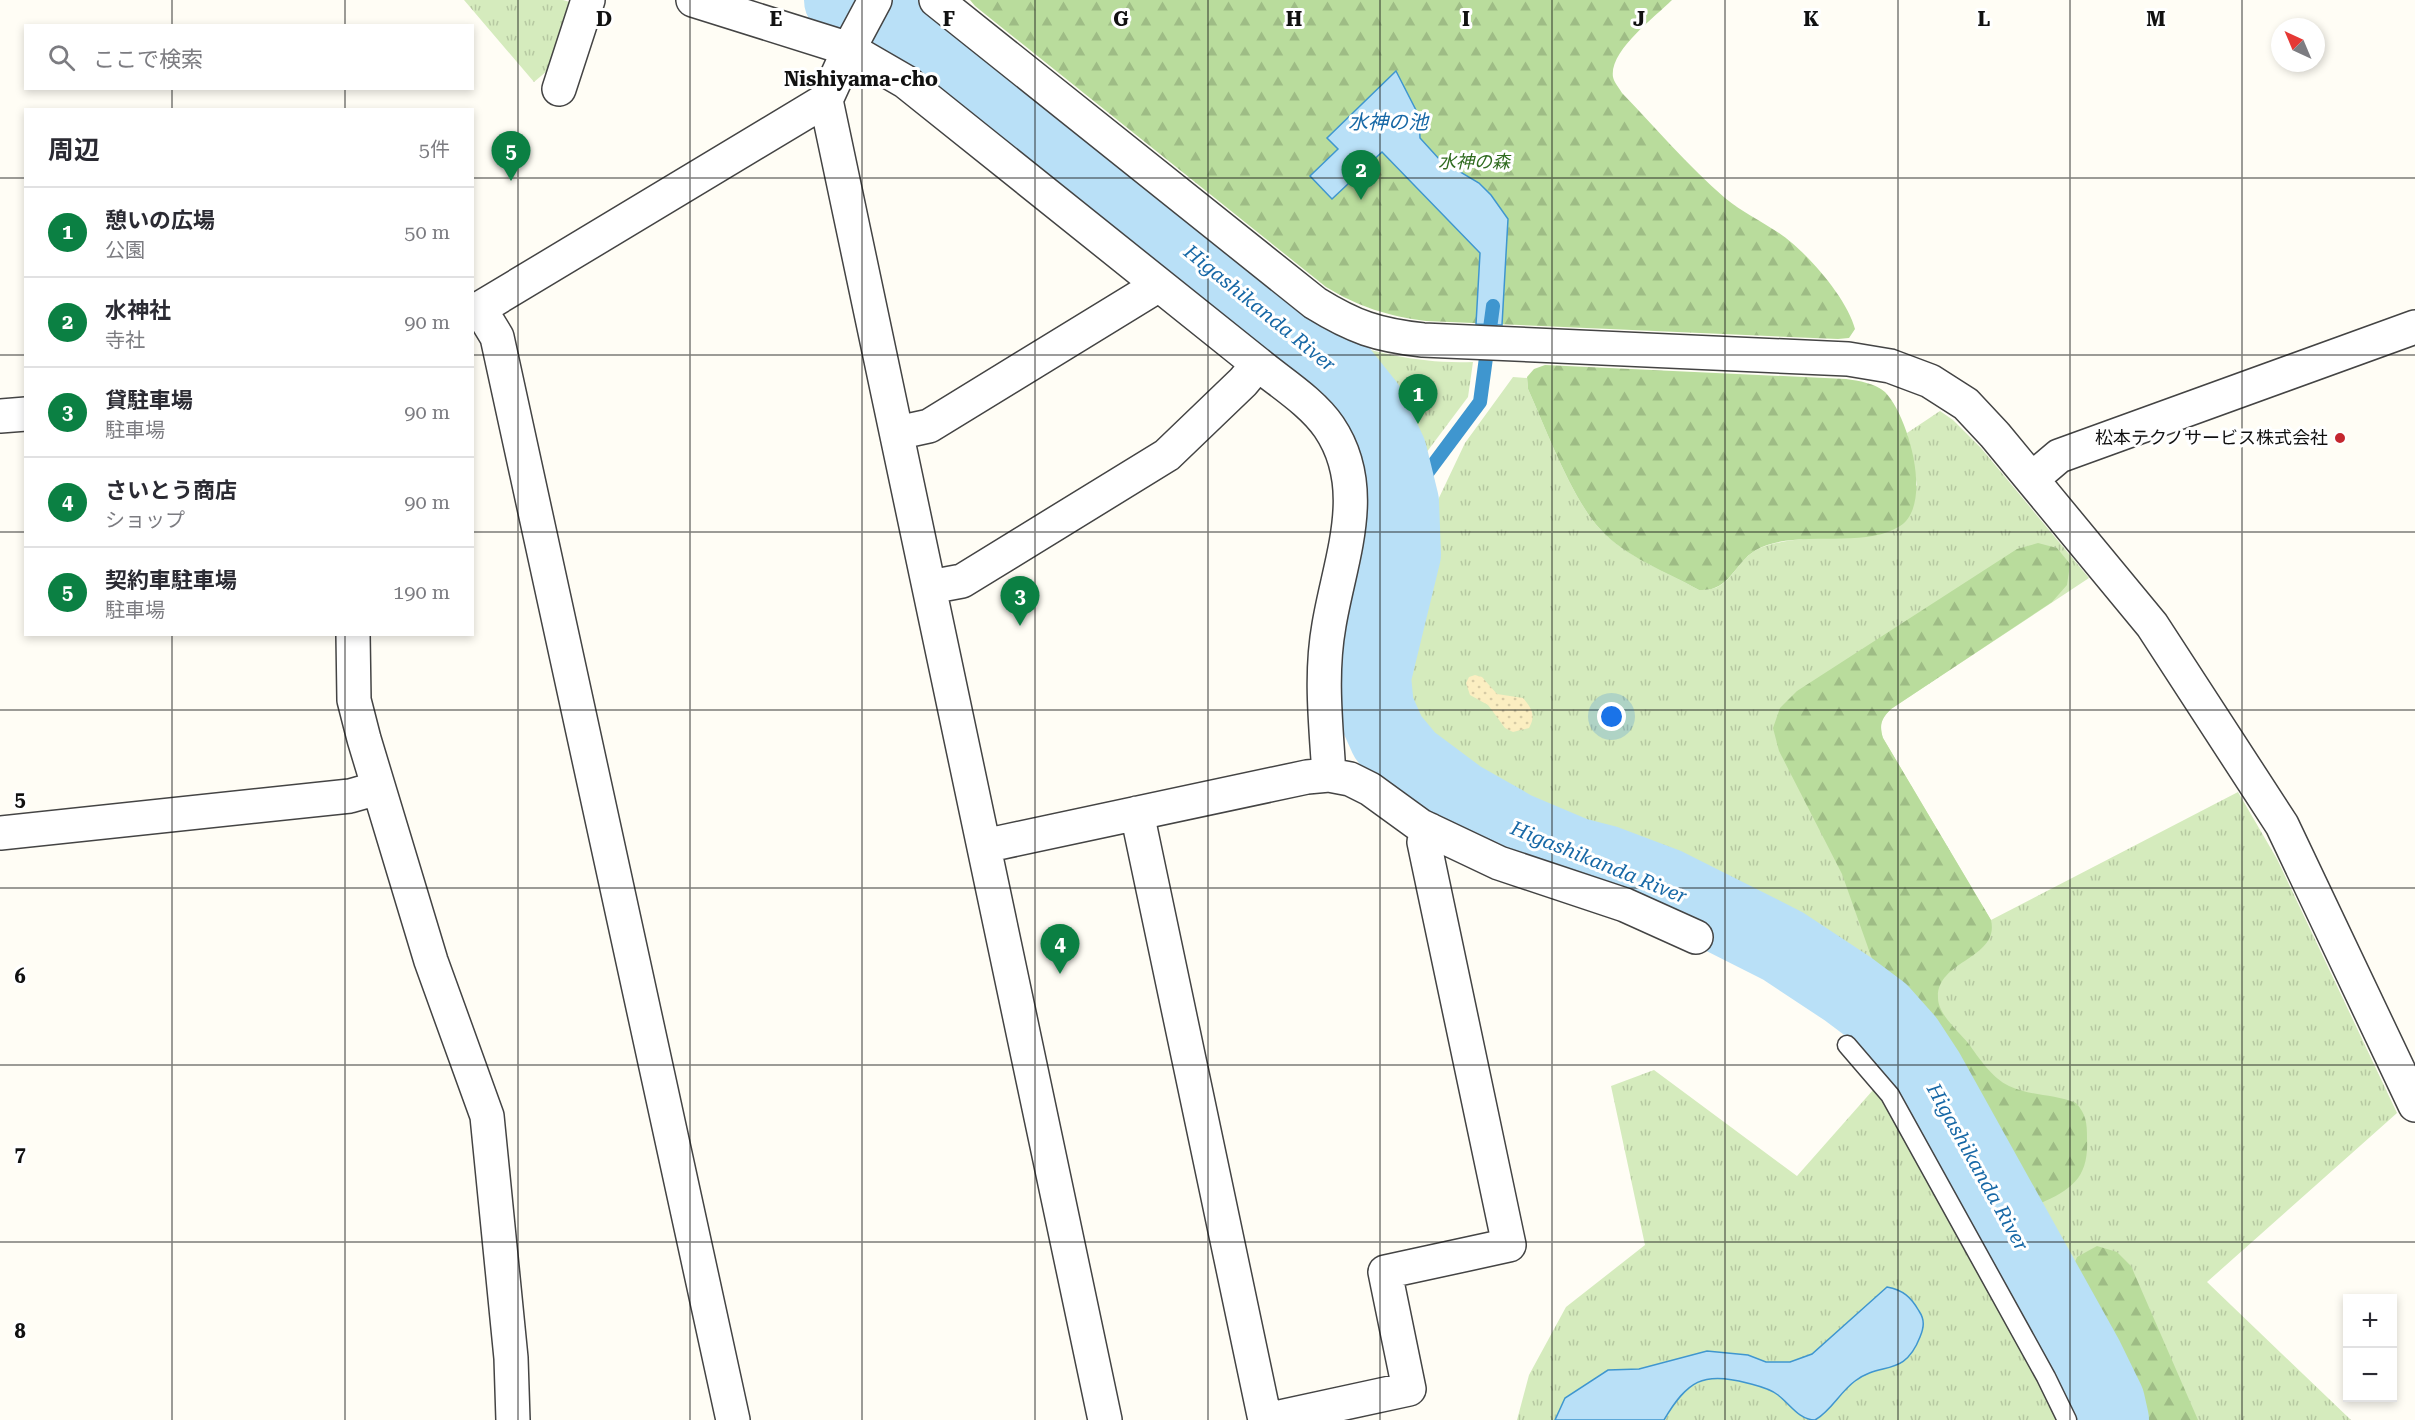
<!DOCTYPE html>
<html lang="ja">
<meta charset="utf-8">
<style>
:root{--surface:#fff;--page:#f7f7f7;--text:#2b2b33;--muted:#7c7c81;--line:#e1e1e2;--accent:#0b8043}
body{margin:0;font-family:"Roboto Serif","Noto Sans JP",serif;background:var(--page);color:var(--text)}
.controls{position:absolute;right:18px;bottom:18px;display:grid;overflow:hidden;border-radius:0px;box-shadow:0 3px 9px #0003}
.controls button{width:54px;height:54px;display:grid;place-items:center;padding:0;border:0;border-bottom:2px solid var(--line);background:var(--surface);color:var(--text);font:30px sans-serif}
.compass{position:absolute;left:2271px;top:18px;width:54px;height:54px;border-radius:50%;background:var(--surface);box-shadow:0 3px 9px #0003;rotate:316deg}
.you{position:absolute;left:1612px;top:717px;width:21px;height:21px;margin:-15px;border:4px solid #fff;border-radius:50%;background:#1a73e8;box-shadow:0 0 0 9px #1a73e833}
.badge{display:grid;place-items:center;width:39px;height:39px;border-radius:50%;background:var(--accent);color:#fff;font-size:20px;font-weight:700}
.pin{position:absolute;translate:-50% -50px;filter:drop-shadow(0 2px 3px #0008)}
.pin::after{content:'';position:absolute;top:32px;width:21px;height:18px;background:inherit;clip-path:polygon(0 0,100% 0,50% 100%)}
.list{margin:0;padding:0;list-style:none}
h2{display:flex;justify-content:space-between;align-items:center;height:78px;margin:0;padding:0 24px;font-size:26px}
h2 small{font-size:20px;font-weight:400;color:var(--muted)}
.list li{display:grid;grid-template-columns:39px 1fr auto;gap:18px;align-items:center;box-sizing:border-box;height:90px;padding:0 24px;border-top:2px solid var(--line)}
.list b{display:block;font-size:22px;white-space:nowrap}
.list p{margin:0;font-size:20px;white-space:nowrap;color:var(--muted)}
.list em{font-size:20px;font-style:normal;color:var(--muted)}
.icon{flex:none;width:33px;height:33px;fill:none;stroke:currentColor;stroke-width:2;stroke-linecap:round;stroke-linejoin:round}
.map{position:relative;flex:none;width:2415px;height:1420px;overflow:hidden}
.search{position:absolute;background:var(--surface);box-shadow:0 3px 9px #0003;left:24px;top:24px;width:450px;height:66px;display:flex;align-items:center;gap:15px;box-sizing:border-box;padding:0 21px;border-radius:0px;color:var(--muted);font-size:22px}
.panel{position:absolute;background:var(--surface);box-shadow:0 3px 9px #0003;left:24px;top:108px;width:450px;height:528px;border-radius:0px}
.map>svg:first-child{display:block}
.grass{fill:url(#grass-tufts)}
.forest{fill:url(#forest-firs)}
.sand{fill:url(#sand-dots)}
.water{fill:#b9e0f7;stroke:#3f96cf;stroke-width:1.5}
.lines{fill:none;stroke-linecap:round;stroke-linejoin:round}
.stream{stroke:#3f96cf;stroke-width:14}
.river{stroke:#b9e0f7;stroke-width:78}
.service-casing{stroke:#444;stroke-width:21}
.minor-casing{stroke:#444;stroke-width:36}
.service{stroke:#fff;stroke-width:18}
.minor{stroke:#fff;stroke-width:33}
.grid{fill:none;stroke:#111;stroke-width:1.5;stroke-opacity:0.55}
.poi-dot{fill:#c4262e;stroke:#fff;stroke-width:2}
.labels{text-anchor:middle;stroke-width:6;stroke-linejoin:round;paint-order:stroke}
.park-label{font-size:18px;font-style:italic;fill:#2f6b1f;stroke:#fff}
.poi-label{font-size:18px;fill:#111;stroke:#fff;text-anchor:end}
.neighbourhood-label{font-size:20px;font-weight:bold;fill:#111;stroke:#fff}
.water-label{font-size:20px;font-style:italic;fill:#1768a6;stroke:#fff}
.grid-label{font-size:20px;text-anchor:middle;font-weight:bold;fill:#111;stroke:#fff;stroke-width:6;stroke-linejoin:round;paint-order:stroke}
</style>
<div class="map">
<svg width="2415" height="1420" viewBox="0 0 2415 1420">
<defs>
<pattern id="grass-tufts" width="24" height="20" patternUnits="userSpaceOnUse" patternTransform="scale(1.5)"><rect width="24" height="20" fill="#d5ebbd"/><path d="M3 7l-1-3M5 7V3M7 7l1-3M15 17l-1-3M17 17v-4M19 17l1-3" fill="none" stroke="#b6c8a1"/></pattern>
<pattern id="forest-firs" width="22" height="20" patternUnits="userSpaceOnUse" patternTransform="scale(1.5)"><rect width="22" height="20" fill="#b9dc9c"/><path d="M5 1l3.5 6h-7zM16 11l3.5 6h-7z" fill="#9ebc85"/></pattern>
<pattern id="sand-dots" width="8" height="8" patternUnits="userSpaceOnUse" patternTransform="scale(1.5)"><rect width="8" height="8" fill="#fbeec1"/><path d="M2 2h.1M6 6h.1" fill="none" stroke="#d6cba5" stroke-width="1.8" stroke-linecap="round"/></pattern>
</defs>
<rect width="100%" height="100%" fill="#fffdf5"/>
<path class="grass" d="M464,0h99l10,3 -19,62 -20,17z
M1327,337c50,16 93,27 146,25l-5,35 -60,80c-16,-61 -43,-92 -81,-140z
M1513,377l14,1 1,11c18,40 44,110 72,140 26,28 67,43 99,61 33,2 34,-28 59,-41 26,-13 90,-12 121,-15l38,-49 -10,-52 33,-22 13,9 28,28 108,130 -198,131c-10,10 -12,15 -8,29l108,182 247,-128 39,67 120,254 -190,169 144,138h-221l-5,-24 -24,-48 -158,-286c-16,-22 -31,-46 -51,-64 -50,-45 -113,-78 -173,-108 -91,-45 -190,-63 -272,-124 -16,-12 -33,-23 -43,-40 -9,-16 -11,-31 -12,-48l45,-176 28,-59z
M1896,1064l13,19 158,283 21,43 2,11h-573l12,-45 37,-68 79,-62 -34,-159 43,-16 143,106z"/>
<path class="forest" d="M970,0h702c-17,17 -63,51 -59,77 1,5 6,11 9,16 34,35 66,73 103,105 17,14 36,23 54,35 27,18 68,65 76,96l-6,9 -11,1 -412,-18c-38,-5 -67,-14 -100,-34l-351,-281z
M1545,365l301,14c13,2 29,4 39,13 23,23 49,113 15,134 -36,24 -107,2 -144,24 -23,14 -26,42 -57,40 -32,-18 -74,-33 -99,-61 -28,-30 -54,-100 -72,-140l-1,-12 7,-8z
M2038,543l19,5 13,16 -3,21 -15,17 -161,107c-10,10 -12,16 -8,29l108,182c9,39 -55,40 -53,78 0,16 20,33 30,45 11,15 24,35 41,43 21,10 45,8 67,17 10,11 11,20 11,35 2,39 -14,51 -48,66l-15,-5 -12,-13 -69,-124 -23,-33 -27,-30 -16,-26 -35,-99 -63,-123 -6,-23 7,-20 17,-17 220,-142z
M2097,1246l20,6 14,14 67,154h-68l-5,-24 -52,-99 -4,-20 8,-20z"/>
<path class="sand" d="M1475,675l7,2 15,17 26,4c9,10 13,18 6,30l-16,4 -8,-4 -17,-23 -18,-10 -4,-12 3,-6z"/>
<path class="water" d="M1396,71l23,45 1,22 20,22 39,23 12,12 17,24 -6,106 -26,-1 4,-71 -98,-101 -50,47 -22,-23 28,-27 -11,-11z
M1887,1287c16,3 24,10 32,24 6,9 5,16 1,26 -16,41 -39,24 -65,44 -15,11 -24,30 -40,39 -16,0 -25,-16 -37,-25 -9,-7 -20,-9 -31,-12 -44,-12 -60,-2 -83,37h-109l10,-22 43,-28 31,-1 68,-18 41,4 18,7h24l22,-8z"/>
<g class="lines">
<path class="stream" d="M1401,508l79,-106 13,-96"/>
<path class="river" d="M843,0l51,24 83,56 357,286 32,40 22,47 12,49 2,52 -30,123 3,31 13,29 20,24 51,38 56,32 59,25 31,8 61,23 117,59 65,43 32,24 25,28 21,32 158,284 22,45 4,18"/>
<g class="service-casing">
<path id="service" d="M1847,1045l43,50 156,282 21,43"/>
</g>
<g class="minor-casing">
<path id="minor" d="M693,0l156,49 57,33 352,282 -15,18 -76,73 -205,126 -32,6
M936,0l379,303c39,24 62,32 108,37l425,19 42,7 40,15 36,23 29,31 157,190 130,200 133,280
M559,89l29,-89
M826,100l279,1320
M480,309l17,28 236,1083
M472,313l354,-213 26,-57 23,-43
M1258,364c23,19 54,38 71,63 42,62 11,132 0,198 -9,50 -3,100 0,150
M0,416l26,-2
M897,433l32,-7 230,-141
M2032,479l27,-23 356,-129
M353,634l1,66 10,39 67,222 56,155 24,242 2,62
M1137,813l128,607
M0,833l350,-37 28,-8
M984,846l323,-69 22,-2 21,4 20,10 51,37 78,37 126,42 71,32
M1266,1420l143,-31 -24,-117 124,-27 -85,-403 6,-12"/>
</g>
<use href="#service" class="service"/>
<use href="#minor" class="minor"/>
</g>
<path class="grid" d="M172,0v26M345,0v26M518,0v1420M690,0v1420M862,0v1420M1035,0v1420M1208,0v1420M1380,0v1420M1552,0v1420M1725,0v1420M1898,0v1420M2070,0v1420M2242,0v1420M172,88v22M345,88v22M0,178h26M472,178h1943M0,355h26M472,355h1943M0,532h26M472,532h1943M172,634v786M345,634v786M0,710h2415M0,888h2415M0,1065h2415M0,1242h2415"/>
<circle class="poi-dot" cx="2340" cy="438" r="6"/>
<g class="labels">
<g class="park-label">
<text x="1474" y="168">水神の森</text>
</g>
<g class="poi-label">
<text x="2328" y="444">松本テクノサービス株式会社</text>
</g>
<g class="neighbourhood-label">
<text x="861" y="86">Nishiyama-cho</text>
</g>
<g class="water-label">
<text x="1388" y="129">水神の池</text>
<text transform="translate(1260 308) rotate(39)" y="7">Higashikanda River</text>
<text transform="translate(1599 862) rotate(22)" y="7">Higashikanda River</text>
<text transform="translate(1978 1167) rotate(61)" y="7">Higashikanda River</text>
</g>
</g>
<g class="grid-label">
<text x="604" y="26">D</text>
<text x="776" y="26">E</text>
<text x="949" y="26">F</text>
<text x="1121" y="26">G</text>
<text x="1294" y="26">H</text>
<text x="1466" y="26">I</text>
<text x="1639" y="26">J</text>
<text x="1811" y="26">K</text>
<text x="1984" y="26">L</text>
<text x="2156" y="26">M</text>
<text x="20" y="806">5</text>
<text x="20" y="983">6</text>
<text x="20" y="1161">7</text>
<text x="20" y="1338">8</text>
</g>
</svg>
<div class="controls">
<button>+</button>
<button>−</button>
</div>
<svg class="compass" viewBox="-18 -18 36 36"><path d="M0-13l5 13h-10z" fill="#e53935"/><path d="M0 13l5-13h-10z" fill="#7c7c81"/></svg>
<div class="you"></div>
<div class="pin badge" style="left:1418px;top:424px">1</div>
<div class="pin badge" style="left:1361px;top:200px">2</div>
<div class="pin badge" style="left:1020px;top:626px">3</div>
<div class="pin badge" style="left:1060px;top:974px">4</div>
<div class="pin badge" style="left:511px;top:181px">5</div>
<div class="search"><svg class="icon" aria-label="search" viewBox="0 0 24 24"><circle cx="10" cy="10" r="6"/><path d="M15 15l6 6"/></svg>ここで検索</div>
<section class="panel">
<h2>周辺<small>5件</small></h2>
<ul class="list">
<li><span class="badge">1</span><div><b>憩いの広場</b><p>公園</p></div><em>50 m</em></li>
<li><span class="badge">2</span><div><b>水神社</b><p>寺社</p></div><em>90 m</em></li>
<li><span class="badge">3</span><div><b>貸駐車場</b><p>駐車場</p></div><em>90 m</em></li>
<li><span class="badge">4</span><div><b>さいとう商店</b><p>ショップ</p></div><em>90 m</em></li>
<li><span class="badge">5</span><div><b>契約車駐車場</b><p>駐車場</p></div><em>190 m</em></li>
</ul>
</section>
</div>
